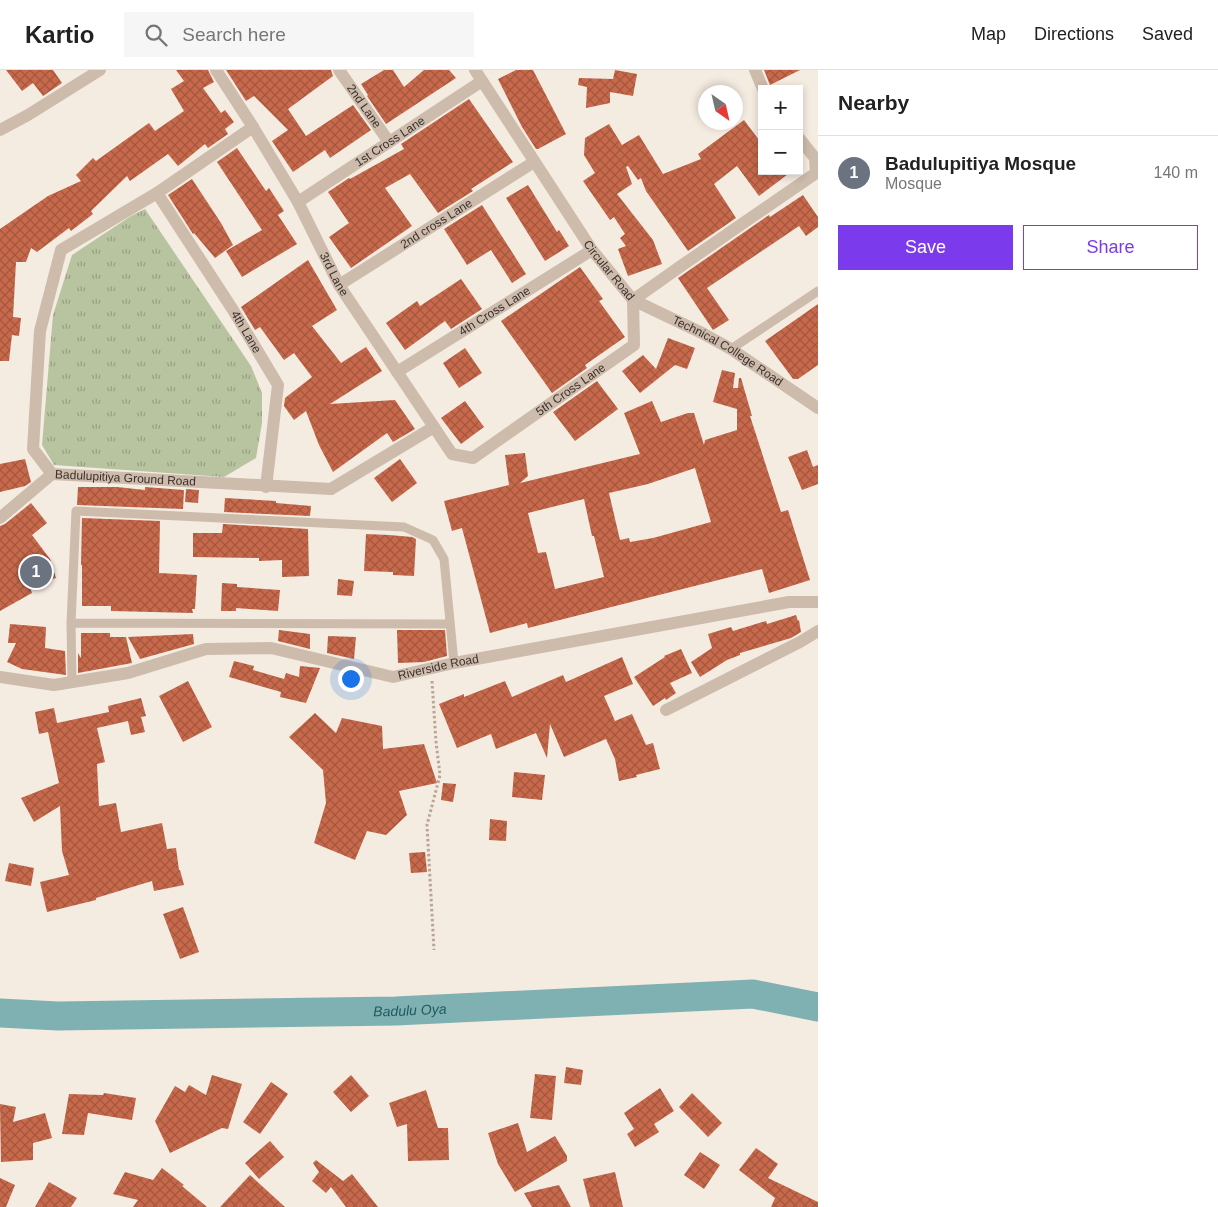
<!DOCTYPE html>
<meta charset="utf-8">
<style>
:root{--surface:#fff;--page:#f6f6f6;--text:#222;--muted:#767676;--line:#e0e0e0;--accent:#7c3aed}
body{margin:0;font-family:Helvetica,sans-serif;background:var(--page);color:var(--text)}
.controls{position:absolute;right:15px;top:15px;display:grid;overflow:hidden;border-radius:0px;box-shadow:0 2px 8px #0003}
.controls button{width:45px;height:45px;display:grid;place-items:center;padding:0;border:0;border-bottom:1px solid var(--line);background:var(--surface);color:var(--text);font:25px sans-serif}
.compass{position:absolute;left:698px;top:15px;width:45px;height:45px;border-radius:50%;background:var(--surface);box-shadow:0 2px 8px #0003;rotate:146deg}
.you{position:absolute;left:350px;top:608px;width:18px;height:18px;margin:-12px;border:4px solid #fff;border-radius:50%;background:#1a73e8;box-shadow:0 0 0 8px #1a73e833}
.badge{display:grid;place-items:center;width:32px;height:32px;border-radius:50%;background:var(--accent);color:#fff;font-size:16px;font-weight:700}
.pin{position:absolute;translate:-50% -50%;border:2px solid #fff;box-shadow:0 1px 5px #0006}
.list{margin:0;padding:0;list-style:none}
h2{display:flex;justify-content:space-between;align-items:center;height:65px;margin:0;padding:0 20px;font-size:21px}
h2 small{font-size:16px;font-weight:400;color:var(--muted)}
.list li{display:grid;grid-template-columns:32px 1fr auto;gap:15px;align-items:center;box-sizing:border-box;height:75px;padding:0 20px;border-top:1px solid var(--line)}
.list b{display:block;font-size:19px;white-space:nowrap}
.list p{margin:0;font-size:16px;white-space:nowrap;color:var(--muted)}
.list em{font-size:16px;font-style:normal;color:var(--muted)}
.actions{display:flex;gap:10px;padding:15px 20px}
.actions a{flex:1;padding:11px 0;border:1px solid var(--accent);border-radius:0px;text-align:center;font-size:18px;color:var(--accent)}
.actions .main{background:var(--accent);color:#fff}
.icon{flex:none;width:28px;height:28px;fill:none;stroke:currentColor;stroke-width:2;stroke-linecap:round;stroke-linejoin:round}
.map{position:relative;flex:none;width:818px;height:1137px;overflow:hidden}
header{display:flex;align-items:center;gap:30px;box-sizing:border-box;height:70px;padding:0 25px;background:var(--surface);border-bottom:1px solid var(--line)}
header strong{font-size:24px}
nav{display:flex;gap:28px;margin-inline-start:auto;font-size:18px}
.search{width:350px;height:45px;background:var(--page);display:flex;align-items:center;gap:12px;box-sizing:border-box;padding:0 18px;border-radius:0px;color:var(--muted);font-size:19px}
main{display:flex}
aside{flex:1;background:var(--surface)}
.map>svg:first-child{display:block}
.park{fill:url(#park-tufts)}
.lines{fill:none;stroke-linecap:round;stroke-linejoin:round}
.river{stroke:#7fb0b2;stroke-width:29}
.building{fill:url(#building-cross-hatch);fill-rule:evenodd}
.path{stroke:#b9a596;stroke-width:3;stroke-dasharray:2.5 2.5;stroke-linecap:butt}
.service{stroke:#cdbbac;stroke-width:9}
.minor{stroke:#cdbbac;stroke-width:12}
.tertiary{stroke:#cdbbac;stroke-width:12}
.labels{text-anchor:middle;stroke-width:4;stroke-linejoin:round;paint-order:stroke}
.street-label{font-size:12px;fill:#3b302b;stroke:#fbf5ee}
.water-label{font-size:14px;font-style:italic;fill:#1f5a5e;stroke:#fbf5ee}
</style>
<header>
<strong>Kartio</strong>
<div class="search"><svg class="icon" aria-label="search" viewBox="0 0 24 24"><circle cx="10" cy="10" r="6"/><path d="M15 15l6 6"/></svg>Search here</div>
<nav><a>Map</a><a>Directions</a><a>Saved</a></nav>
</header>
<main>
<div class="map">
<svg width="818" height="1137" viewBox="0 0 818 1137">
<defs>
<pattern id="park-tufts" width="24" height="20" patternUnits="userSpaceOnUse" patternTransform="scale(1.25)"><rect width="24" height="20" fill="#b8c4a0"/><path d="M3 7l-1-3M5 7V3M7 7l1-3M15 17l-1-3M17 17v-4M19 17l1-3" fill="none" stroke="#97a083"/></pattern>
<pattern id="building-cross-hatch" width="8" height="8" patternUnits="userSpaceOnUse" patternTransform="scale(1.25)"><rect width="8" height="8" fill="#c8694b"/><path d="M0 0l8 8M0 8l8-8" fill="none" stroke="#a4573f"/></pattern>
</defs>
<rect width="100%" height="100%" fill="#f4ebe1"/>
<path class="park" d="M145,139l106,157 11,27v30l-6,35 -32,19 -170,-12 -12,-20 11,-130 19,-60 59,-39z"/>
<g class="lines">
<path class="river" id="s1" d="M0,943l58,3 338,-5 357,-17 65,13"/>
</g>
<path class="building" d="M6,0h47l9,13 -19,13 -10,-13 -11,8z
M176,0h32l6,12 -11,6 18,25 4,-3 9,12 -9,7 3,5 -20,14 -3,-4 -27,22 -10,-12 -38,27 -3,-5 -36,35 2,3 -22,17 -2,-3 -32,24 -6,-4 -5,14h-10l-3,55 8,1 -2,18 -7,-1 -3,26h-9v-132l48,-33 33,-15 -5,-6 17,-17 3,3 53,-38 6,8 29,-20 -13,-22 13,-8z
M226,0h105l2,6 -45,33 18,27 47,-31 18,25 -41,28 -5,-8 -32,22 -21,-31 16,-11 -34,-34 -8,5z
M384,0h9l11,17 20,-17h25l7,8 -70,46 -19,-28 1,-1 -7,-11z
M516,0h17l33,64 -28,15h-2l-14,-22 -24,-48z
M615,0l22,4 -4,22 -23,-4v11l-24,5 1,-21 -9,-2 1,-7 34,1z
M764,0h36l-30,15z
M469,29l44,63 -42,27 2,2 -35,22 -28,-39 -25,14 27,38 -61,42 -22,-31 20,-14 -21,-31 21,-14 1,1 54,-30 -3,-5z
M744,50l18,24v27h30l-33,25 -22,-30 -23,18 22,34 -48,33 -42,-60 -5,-13 -3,2 -10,-14 -2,1 6,17 -15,10 36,46 9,24 -34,12 -10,-27 8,-3 -6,-8 5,-4 -11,-17 -4,3 -27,-39 12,-8 -11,-18 1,-17 24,-14 13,21 17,-10 24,39 38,-15 -3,-5z
M237,78l29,43 3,-3 15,23 -6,4 19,29 -55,33 -16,-26 36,-21 -45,-68z
M192,109l29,44 12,22 -18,13 -21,-25 -1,1 -25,-39z
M528,115l29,47 2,-2 10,16 -24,15 -39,-63z
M803,125l15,22v10l-12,9 -7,-10 -92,62 22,32 -16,10 -35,-52 91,-63 1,2z
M482,135l44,69 -14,9 -21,-33 -24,15 -23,-36z
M308,190l29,50 -25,16 29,37 25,-16 16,24 -52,33 65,-4 20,29 -22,13 -6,-9 -54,39 -14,-27 -13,-34 -12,9 -10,-14 1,-8 27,-21 -18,-24 -10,7 -24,-33 -5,3 -14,-23z
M580,197l23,32 -4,2 26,36 -40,28 2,3 -35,25 -51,-72z
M461,209l21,30 -31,20 -6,-8 -40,29 -19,-27 31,-22 3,5z
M818,234v61l-20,14h-5l-28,-38z
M668,268l27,10 -8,21 -12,-4 -35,28 -18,-22 21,-16 13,14z
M465,278l17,25 -23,15 -16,-25z
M722,300l13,3 -2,15h5l1,-10h2l11,38h-2l31,96 7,-2 22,70 -41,13 -7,-24 -234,59 -1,-5 -37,10 -28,-105 -10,3 -8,-30 65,-16 -4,-30 20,-2 3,23 -8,7 120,-29 -16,-41 28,-12 9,21 27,-9h6l10,32 1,-5 32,-10v-21l-24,-7zM695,398l16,54 -58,16 -23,4 -1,-4 -9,2 -11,-47 39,-9zM584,429l8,37h2l10,41 -49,12 -9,-37 -8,1 -10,-40z
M597,311l21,28 -43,32 -22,-29z
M465,331l19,26 -23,17 -20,-26z
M807,380l6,17 5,-2v19l-16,6 -14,-33z
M25,389l6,23 -6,4 -25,6v-28z
M400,389l17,24 -25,19 -18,-24z
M78,417h39l28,3v-3l39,3 -1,19 -106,-4z
M186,419l13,1 -1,13 -13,-1z
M225,428l51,3v2l35,3 -1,10 -86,-4z
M31,433l16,20 -15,12 18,24 6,19 -26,9 2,6 -32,18v-85l5,-2z
M82,448l78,3 -1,52 38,2 -2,34h-3l1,4 -82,-2v-5h-29v-41h-1z
M223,454l85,5 1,47 -27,1v-17l-23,1v-3l-66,-1v-24h29z
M366,464l23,1 23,2 4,2 -2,37 -21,-1v-3l-29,-1z
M338,509l16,2 -2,15 -15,-1z
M222,513l15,1v3l43,3 -2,21 -42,-3v3h-15z
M796,545l2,6 1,-1 2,12 -10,6 -51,15v2l-13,5 -27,17 -9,-15 21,-14 -4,-14 23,-7 2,4 33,-10 1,3z
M10,554l36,3 -1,21 20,3 1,24 -44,-6 -15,-7 9,-19h-8z
M279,560l31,4v15l-32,-8z
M397,560h48l2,26 -23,6 -26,1z
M81,563h29v4h16l6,26 -54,10v-20l3,5z
M193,564l1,10 -54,15 -12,-22z
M328,566l28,1 -2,22 -27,-6z
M681,579l11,24 -22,10 6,10 -10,7 -1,-2 -12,8 -19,-29 31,-20 -1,-1z
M622,587l11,27 -29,12 11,25 17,-7 14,31 7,-2 7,26 -24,6 1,2 -18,4 -4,-22 -9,-20 -42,18 -14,-33 -3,34 -11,-25 -40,16 -5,-15 -34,14 -18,-44 25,-10v3l41,-16 7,16 51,-22 3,7z
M234,591l20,5 -1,4 31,9 2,-6 13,4 1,-11 20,2 -14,35 -26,-6 1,-5 -52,-15z
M188,611l24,46 -29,15 -24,-46z
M141,628l5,18 -5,1 4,15 -14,3 -3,-14 -31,7 8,34 -8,2 2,42 17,-3 5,29 41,-9 5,26 9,-1 3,22h1l4,15 -30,6 -2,-10 -56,17v2l-49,12 -7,-30 29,-7 -7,-24 -2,-45 -26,16 -13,-24 38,-15 -11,-51 -9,2 -4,-22 19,-4 3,15 52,-11 -1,-6z
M315,643l21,20 6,-15 40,8 1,23 41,-5 13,39 -38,8 8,24 -21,20 -19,-4 -12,29 -41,-17 12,-40 -3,-33 -34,-33z
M514,702l31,3 -3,25 -30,-3z
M443,713l13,1 -3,18 -12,-2z
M490,749l17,2 -1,20 -17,-1z
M425,782l2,20 -16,1 -2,-20z
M9,793l25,5 -3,18 -26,-5z
M183,837l16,45 -19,7 -17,-45z
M566,997l17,3 -2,15 -17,-2z
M535,1004l21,2 -4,44 -22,-2z
M212,1005l30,9 -14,45 -6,-1 -52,25 -15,-32 20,-35 10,6 4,-7 17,10z
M351,1005l18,21 -18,16 -18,-20z
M271,1012l17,12 -28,40 -17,-12z
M660,1018l14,23 -20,13 5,8 -24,15 -8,-13 7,-5 -10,-16z
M426,1020l12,38h10l1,32 -41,1 -1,-37 -10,3 -8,-24z
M104,1023l32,5 -4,22 -44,-7 -4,22 -22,-1 7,-40 34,1z
M692,1023l30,30 -14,14 -29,-30z
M0,1034l16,3 -3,15 32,-9 7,25 -19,5v17l-32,2z
M518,1053l9,29 28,-16 12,20v5l-52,31 -17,-28 -10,-31z
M270,1071l14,16 -25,22 -14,-16z
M756,1078l22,16 -10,14 50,24v5h-47l4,-9 -36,-28z
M700,1082l20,13 -16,24 -20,-14z
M316,1090l27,21 9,-7 26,33h-32l-15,-20 -5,6 -14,-12 7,-9 -6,-9z
M162,1098l22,17 -2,1 25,21h-74l5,-7 -25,-6 12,-22 28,8z
M615,1102l8,35h-33l-7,-28z
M250,1105l35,32h-65z
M0,1108l15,7 -9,22h-6z
M49,1112l28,16 -6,9h-36z
M559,1115l12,22h-39l-8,-14z"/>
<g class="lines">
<path class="path" d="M432,611l4,61 4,33 -13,50 7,125"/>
<path class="service" d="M731,279l87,-58
M71,553l379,1
M72,612l-1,-59 5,-112 328,16 29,13 11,19 10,104"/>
<g class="minor">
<path id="s2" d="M216,0l37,57 45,75 41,83 113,169 21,4 161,-113 -1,-45 69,33 29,16 87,59"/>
<path id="s3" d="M339,0l50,72"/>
<path id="s4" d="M475,0l117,180 41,50 48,-34 135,-93 -1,-15 -16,-20"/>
<path d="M755,0l8,19"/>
<path id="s5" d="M253,57l-96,66 -96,57 -21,81 -7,118 19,25 279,15 103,-62"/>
<path d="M0,60l28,-15 72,-45"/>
<path id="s6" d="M157,123l76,117 45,75 -12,102"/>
<path id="s7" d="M298,132l184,-121"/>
<path id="s8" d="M339,215l195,-123"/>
<path id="s9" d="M397,302l195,-122"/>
<path d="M0,448l52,-44"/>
<path d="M666,640l134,-68 18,-11"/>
</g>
<path class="tertiary" id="s10" d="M0,607l54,8 74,-12 78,-24 65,-1 122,29 61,-14 335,-61h29"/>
</g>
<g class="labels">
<g class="street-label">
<text dy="4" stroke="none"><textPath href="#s3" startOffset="44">2nd Lane</textPath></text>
<text dy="4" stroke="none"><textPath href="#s7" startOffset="110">1st Cross Lane</textPath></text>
<text dy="4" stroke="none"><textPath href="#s8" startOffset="115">2nd cross Lane</textPath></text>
<text dy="4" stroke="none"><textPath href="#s4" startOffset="241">Circular Road</textPath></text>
<text dy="4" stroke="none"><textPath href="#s2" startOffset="236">3rd Lane</textPath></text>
<text dy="4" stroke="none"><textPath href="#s9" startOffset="115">4th Cross Lane</textPath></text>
<text dy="4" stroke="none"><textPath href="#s6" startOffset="165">4th Lane</textPath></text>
<text dy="4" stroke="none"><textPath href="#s2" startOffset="822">Technical College Road</textPath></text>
<text dy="4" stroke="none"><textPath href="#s2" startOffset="592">5th Cross Lane</textPath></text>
<text dy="4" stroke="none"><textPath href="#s5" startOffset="535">Badulupitiya Ground Road</textPath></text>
<text dy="4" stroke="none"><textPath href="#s10" startOffset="448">Riverside Road</textPath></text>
</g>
<g class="water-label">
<text dy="5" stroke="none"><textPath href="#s1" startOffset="410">Badulu Oya</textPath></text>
</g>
</g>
</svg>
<div class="controls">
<button>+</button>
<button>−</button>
</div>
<svg class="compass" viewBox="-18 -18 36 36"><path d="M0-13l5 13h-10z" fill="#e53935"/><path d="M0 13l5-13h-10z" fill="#767676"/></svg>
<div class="you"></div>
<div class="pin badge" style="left:36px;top:502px;background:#6b7280">1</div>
</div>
<aside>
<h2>Nearby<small></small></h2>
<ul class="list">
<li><span class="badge" style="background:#6b7280">1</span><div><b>Badulupitiya Mosque</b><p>Mosque</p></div><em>140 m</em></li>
</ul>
<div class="actions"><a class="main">Save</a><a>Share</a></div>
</aside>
</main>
